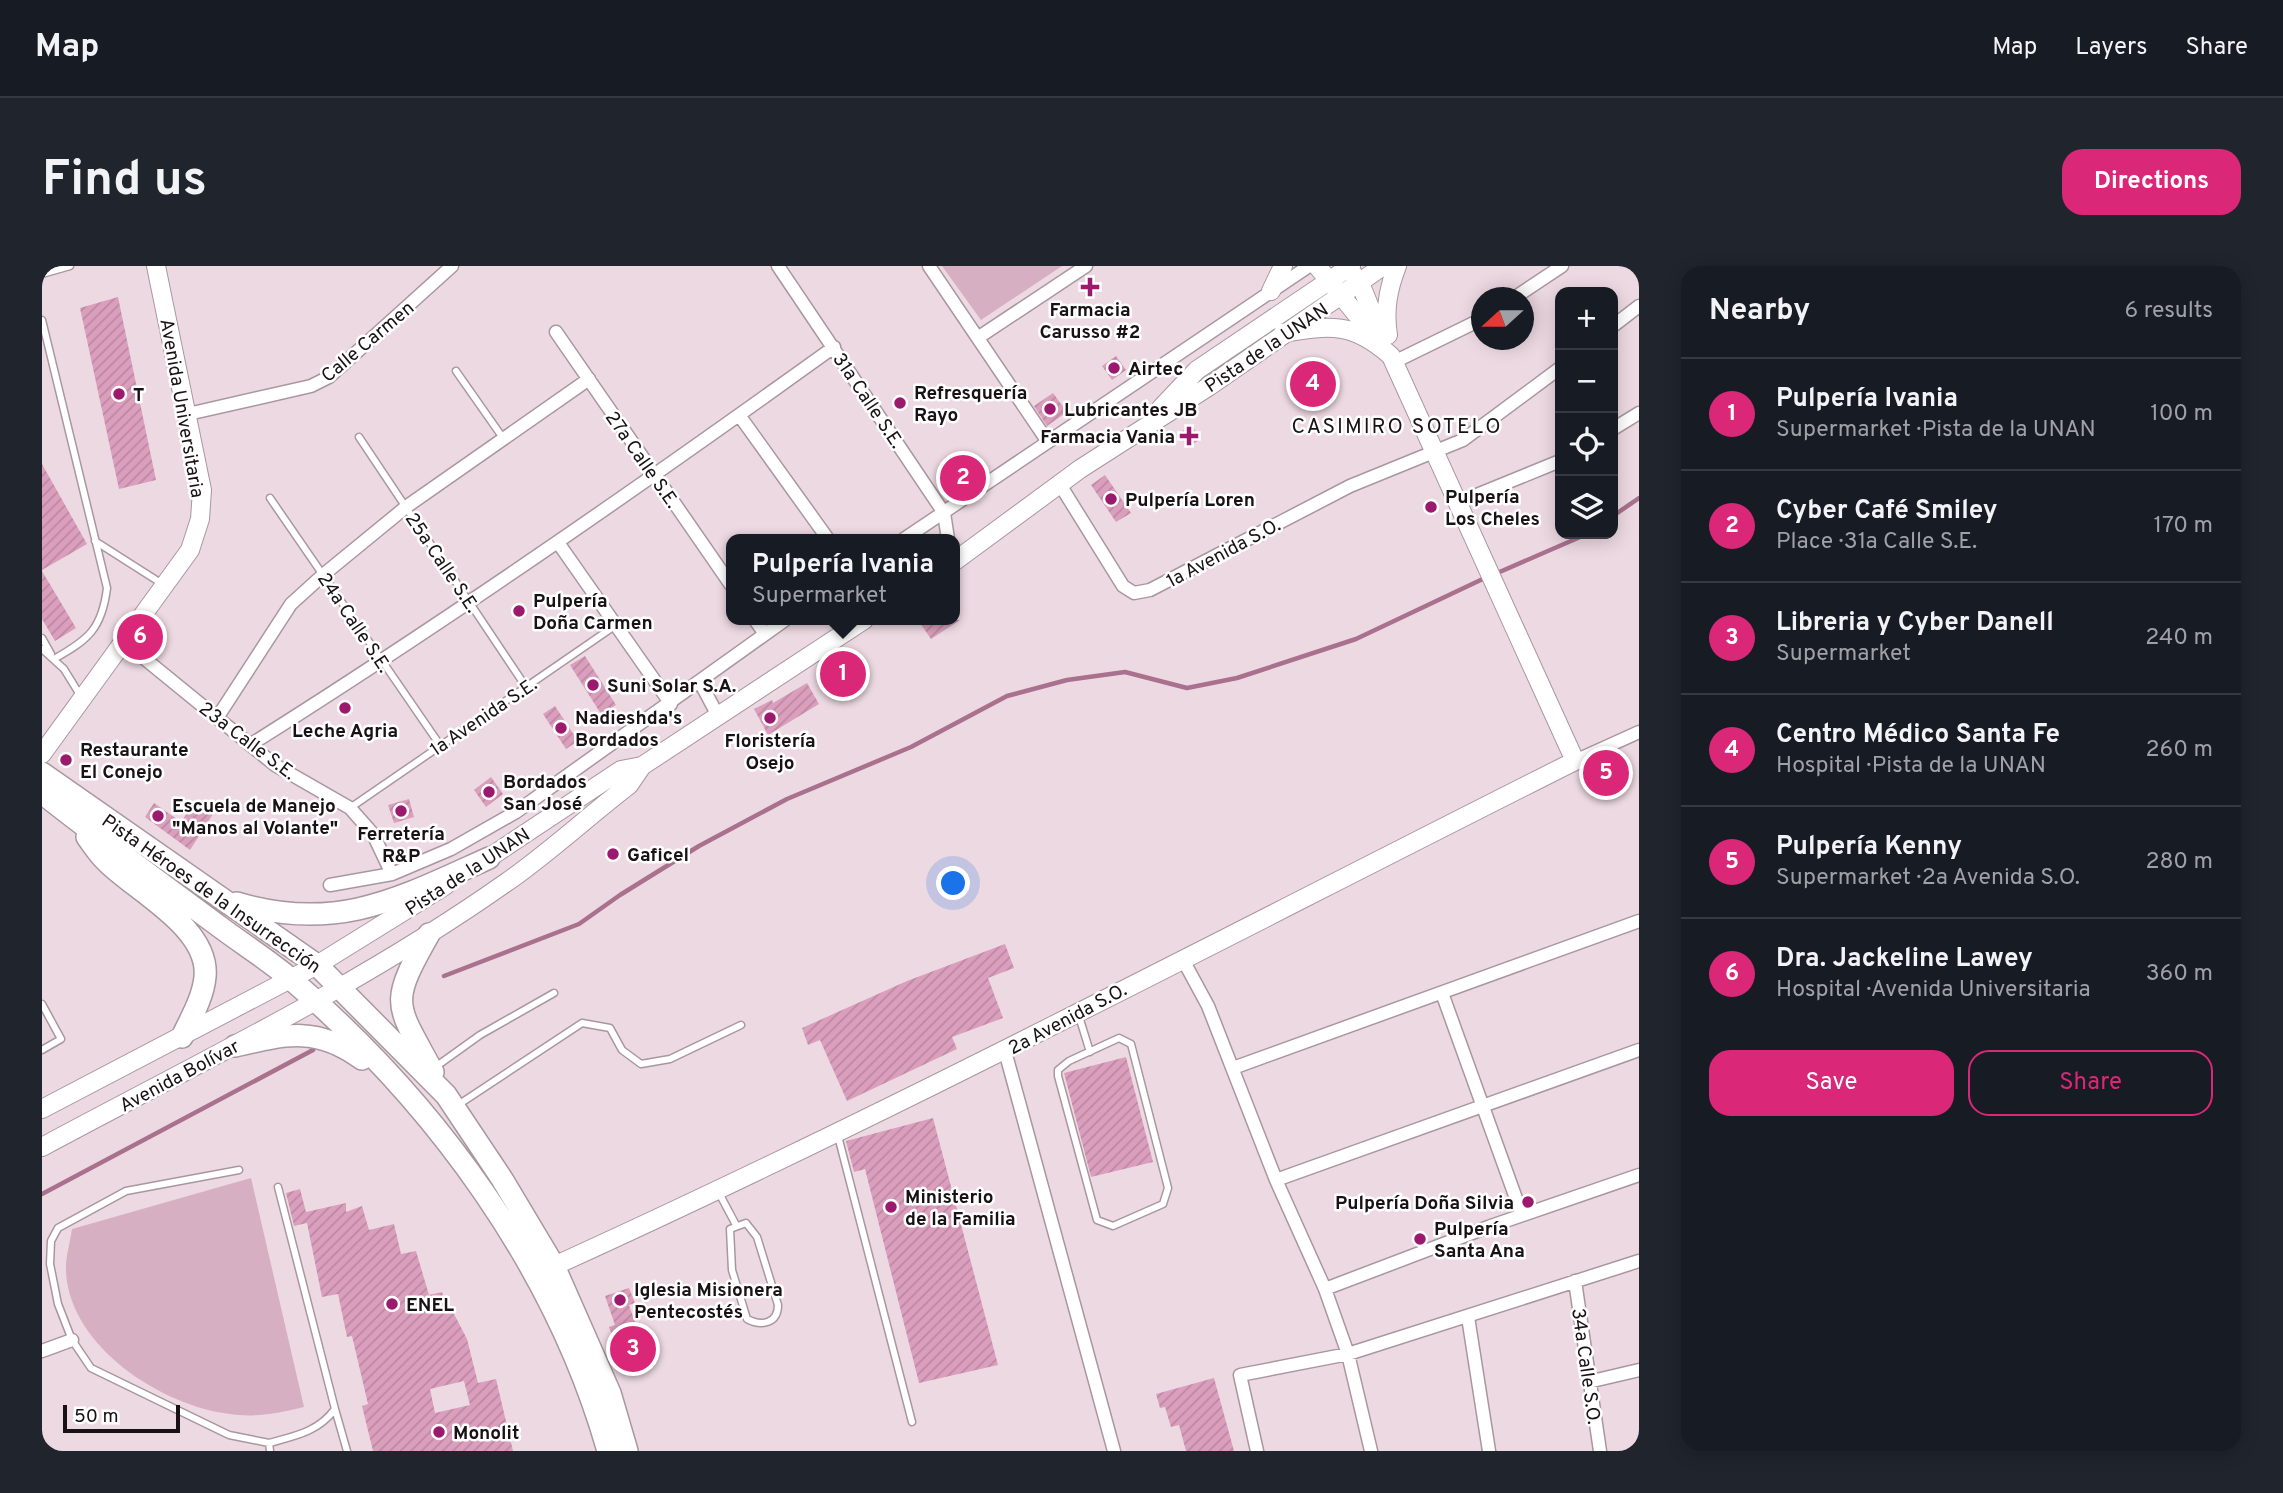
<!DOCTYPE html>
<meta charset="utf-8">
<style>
:root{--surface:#171b24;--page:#20242c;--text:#f1f3f6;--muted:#9ea1a6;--line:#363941;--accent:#db2777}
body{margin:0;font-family:Overpass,sans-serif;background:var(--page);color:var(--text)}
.controls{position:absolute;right:21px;top:21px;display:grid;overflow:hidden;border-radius:14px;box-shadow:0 4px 18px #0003}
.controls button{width:63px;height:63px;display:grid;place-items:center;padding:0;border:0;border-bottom:2px solid var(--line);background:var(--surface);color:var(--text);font:35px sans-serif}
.compass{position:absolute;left:1429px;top:21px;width:63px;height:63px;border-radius:50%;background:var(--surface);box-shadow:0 4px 18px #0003;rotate:249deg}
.scale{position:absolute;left:21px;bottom:18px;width:117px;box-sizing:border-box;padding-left:7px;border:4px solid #181215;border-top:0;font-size:19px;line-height:24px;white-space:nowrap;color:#181215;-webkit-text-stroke:5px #fff;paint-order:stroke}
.you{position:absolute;left:912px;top:618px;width:24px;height:24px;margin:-18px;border:5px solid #fff;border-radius:50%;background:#1a73e8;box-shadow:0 0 0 10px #1a73e833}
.badge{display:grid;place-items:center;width:46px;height:46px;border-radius:50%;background:var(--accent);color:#fff;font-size:23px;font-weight:700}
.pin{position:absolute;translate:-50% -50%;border:4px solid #fff;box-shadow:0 2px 7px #0006}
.popup{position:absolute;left:684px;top:268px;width:234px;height:91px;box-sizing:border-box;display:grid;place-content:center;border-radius:14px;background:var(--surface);filter:drop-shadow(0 2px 5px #0005);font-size:23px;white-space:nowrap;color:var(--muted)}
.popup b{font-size:26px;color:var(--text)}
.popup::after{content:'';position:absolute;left:50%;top:100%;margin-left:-14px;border:14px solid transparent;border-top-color:var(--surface)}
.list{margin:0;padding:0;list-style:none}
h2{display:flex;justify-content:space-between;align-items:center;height:91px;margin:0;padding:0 28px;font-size:30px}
h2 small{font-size:23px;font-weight:400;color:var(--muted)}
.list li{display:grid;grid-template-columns:46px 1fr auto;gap:21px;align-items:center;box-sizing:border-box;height:112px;padding:0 28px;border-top:2px solid var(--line)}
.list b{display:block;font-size:26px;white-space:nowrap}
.list p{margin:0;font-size:23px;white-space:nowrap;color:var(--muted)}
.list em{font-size:23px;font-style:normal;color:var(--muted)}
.actions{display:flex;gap:14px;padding:21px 28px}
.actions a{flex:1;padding:16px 0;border:2px solid var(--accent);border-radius:21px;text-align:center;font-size:24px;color:var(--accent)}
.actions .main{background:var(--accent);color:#fff}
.icon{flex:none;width:38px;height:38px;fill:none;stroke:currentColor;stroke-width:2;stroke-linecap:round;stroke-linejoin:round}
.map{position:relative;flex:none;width:1597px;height:1185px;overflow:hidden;border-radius:21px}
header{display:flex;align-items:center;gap:42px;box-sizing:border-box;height:98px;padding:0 35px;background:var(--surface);border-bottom:2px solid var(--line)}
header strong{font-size:33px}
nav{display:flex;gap:38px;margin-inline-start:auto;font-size:24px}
.intro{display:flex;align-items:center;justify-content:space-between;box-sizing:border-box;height:168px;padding:0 42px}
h1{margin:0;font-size:49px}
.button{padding:18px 32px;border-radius:21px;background:var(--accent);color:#fff;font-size:24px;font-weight:700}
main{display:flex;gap:42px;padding:0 42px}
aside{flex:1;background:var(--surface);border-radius:21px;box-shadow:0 4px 18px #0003}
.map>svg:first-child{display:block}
.park{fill:#d6afc2}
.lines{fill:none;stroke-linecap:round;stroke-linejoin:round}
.stream{stroke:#a9718e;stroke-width:4.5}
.building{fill:url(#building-hatch);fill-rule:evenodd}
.lane-casing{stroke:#a9979f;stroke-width:9}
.street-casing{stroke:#a9979f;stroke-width:15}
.secondary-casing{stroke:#a9979f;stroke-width:20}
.primary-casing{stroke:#a9979f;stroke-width:24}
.lane{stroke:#fff;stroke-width:6}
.street{stroke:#fff;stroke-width:12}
.secondary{stroke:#fff;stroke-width:18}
.primary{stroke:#fff;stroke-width:21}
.poi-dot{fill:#9c1a6d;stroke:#fff;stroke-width:2.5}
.labels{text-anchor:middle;stroke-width:5;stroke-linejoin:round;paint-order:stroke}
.poi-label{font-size:19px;font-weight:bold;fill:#181215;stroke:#fff;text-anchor:start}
.street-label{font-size:19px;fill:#181215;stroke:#fff}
.neighbourhood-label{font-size:21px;letter-spacing:2px;fill:#181215;stroke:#fff}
</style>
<header>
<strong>Map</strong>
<nav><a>Map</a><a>Layers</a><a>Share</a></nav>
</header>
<div class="intro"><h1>Find us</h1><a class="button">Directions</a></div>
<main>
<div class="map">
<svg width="1597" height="1185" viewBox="0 0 1597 1185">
<defs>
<pattern id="building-hatch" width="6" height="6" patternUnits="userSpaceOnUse" patternTransform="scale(1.75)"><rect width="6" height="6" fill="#db9fbd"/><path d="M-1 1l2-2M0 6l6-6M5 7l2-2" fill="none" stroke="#bb88a2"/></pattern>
</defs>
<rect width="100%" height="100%" fill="#edd9e2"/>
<path class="park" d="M900,0h120l-81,54z
M209,912l53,229c-25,6 -48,11 -74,7 -68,-8 -160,-67 -164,-142 -1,-13 4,-29 6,-43z"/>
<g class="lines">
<path class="stream" d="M1571,250l26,-18
M1453,308l92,-40
M402,710l135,-52 41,-29 79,-49 88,-47 124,-52 96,-51 60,-16 58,-8 62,16 50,-10 119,-39 131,-62
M0,928l271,-144"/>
</g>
<path class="building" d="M76,31l38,183 -37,9 -39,-181z
M1074,90l10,14 -14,10 -10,-14z
M1266,94l26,37 -16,11 -25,-37z
M1011,127l14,19 -20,14 -13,-20z
M1150,159l8,15 -13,7 -8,-14z
M0,198l45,80 -45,26z
M1063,209l26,38 -15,9 -25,-37z
M0,305l34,57 -21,13 -13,-22z
M876,354h42l-29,19z
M543,390l31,49 -15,9 -31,-49z
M765,417l12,21 -51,31 -14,-26 18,-9 1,3z
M513,440l23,35 -12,8 -23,-35z
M449,511l12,17 -17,13 -12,-17z
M367,533l5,18 -20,6 -6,-18z
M153,536l18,12 -23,36 -45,-33 9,-14 27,19z
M963,678l9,24 -26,10 15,40 -51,19 5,12 -110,52 -27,-61 -12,5 -6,-17 105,-47z
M1084,791l27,105 -62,15 -27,-104z
M891,852l65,247 -79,18 -54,-214 -11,3 -8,-31z
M258,923l6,23 40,-9v9l16,-6 7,24 25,-6 7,30 15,-3 13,44 13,-3 5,21 6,-1 14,27 11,44 18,-4 17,72h-140l-11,-45 6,-2 -16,-68 -5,1 -9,-43 -16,3 -15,-74 -13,3 -8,-33zM422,1115l6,24 -35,8 -5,-24z
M587,1022l6,15 -6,2 18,53 -20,7 -9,-26 -4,2 -5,-14 6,-2 -10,-29z
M1172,1112l20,73h-48l-7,-26 -8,2 -6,-20 -5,1 -4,-14z"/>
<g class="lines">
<g class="lane-casing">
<path id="lane" d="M0,8l28,-8
M0,54l65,268c-5,41 -19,52 -53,71
M414,105l47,67
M317,171l167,250
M228,232l170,247
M53,275l69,44
M0,372l9,16
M0,383l22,20 16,26
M308,542l266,-183
M0,738l19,35 -19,11
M1036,747l12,39
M1077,772l12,6 37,144 -5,16 -50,22 -16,-6 -39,-144v-6l11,-9z
M392,802l46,-33 74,-42
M416,839l124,-82 28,5 12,22 19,14 29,-5 71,-34
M796,870l74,286
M197,904l-113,21 -68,37 -7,13 -1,23 8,40 14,36 19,28 138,67 40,8 1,8
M677,927l17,32
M704,957l11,14 21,68c0,18 -16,22 -31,14l-15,-49 -2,-41z
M293,1143l12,42
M227,1177c26,-7 49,-11 66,-34l-57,-222"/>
</g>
<g class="street-casing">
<path id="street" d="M736,0l166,247 4,26
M887,0l119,176
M1472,32l48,-32
M1571,60l26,-20
M514,66l175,253
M937,71l107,-71
M1352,96l88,-43
M146,148l123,-28 18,-9 123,-111
M697,149l89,124
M1571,163l26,-16
M1017,217l64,103 11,7 16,-3 200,-104 113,-46 97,-72
M1415,237l103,-42
M862,273l405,-273
M517,278l112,160
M713,354l10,14
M81,375l152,124 75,43 23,26 19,40
M658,416l17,32
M175,452l74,-114 32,-29 83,-68 183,-128
M208,479c200,-126 392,-260 584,-398
M1533,495l64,-29
M288,619l62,-11 59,-25 65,-37 269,-192
M1140,692l26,48 68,174 49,109 23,65 23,97
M1400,727l80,222
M963,785l109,400
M1191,802l406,-147
M1234,914l363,-130
M1533,1015l25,170
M1283,1023l163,-62 151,-52
M1426,1051l21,134
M0,1085l30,-11
M1546,1116l51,-12
M1215,1185l-17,-76 108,-21 291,-93"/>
</g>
<g class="secondary-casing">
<path id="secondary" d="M1275,0l58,71
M1311,8l7,9 22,54
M1229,25l12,-25
M1346,69c-4,-25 0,-46 9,-69
M1119,142l36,-38 154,-104
M913,295l125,-92 128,-82 175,-121
M0,488l148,-204 10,-31 2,-29 -46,-224
M436,599l143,-95 21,-4
M0,843l275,-144 129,-80
M0,881c156,-84 317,-161 462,-263 44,-30 83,-67 125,-99l13,-19 222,-146
M512,1000c346,-157 682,-335 1021,-505l-184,-405c-38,-34 -60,-31 -108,-23"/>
</g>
<g class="primary-casing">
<path id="primary" d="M0,507l275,192 129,130 56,84 52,87 56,127 17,58
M0,527c58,46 119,90 178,134 24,18 50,34 73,54 143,123 263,287 315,470
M45,571c6,8 12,18 20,25 30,30 103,66 98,115 -2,21 -14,41 -23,60
M195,637c100,30 163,-5 252,-45
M387,668c-41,72 -33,69 4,138
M193,780c51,-12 82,-20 127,13"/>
</g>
<use href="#lane" class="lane"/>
<use href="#street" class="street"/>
<use href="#secondary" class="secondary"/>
<use href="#primary" class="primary"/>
</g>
<g class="poi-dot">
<path d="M1044.5 10.5h7v7h7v7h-7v7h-7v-7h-7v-7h7z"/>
<circle cx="1072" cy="102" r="7"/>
<circle cx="77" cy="128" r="7"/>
<circle cx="858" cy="137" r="7"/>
<circle cx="1008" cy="143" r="7"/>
<path d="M1143.5 159.5h7v7h7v7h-7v7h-7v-7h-7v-7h7z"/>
<circle cx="1069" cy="233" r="7"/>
<circle cx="1389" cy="241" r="7"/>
<circle cx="477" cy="345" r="7"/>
<circle cx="551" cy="419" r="7"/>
<circle cx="303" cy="442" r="7"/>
<circle cx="728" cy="452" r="7"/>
<circle cx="519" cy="462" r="7"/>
<circle cx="24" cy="494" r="7"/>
<circle cx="447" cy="526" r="7"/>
<circle cx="359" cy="545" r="7"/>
<circle cx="116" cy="550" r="7"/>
<circle cx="571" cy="588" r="7"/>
<circle cx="1486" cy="936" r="7"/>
<circle cx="849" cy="941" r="7"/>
<circle cx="1378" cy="973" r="7"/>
<circle cx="578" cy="1034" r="7"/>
<circle cx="350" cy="1038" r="7"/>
<circle cx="397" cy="1166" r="7"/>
</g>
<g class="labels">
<g class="poi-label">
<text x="1048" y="50" text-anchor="middle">Farmacia<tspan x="1048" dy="22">Carusso #2</tspan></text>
<text x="1086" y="109">Airtec</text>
<text x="872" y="133">Refresquería<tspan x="872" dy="22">Rayo</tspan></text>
<text x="91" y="135">T</text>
<text x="1022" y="150">Lubricantes JB</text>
<text x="1133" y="177" text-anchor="end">Farmacia Vania</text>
<text x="1403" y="237">Pulpería<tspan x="1403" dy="22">Los Cheles</tspan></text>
<text x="1083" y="240">Pulpería Loren</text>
<text x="491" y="341">Pulpería<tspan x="491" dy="22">Doña Carmen</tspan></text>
<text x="565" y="426">Suni Solar S.A.</text>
<text x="533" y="458">Nadieshda's<tspan x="533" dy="22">Bordados</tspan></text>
<text x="303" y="471" text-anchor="middle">Leche Agria</text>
<text x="728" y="481" text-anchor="middle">Floristería<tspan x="728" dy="22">Osejo</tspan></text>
<text x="38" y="490">Restaurante<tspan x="38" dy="22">El Conejo</tspan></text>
<text x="461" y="522">Bordados<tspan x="461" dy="22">San José</tspan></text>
<text x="130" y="546">Escuela de Manejo<tspan x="130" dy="22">"Manos al Volante"</tspan></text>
<text x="359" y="574" text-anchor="middle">Ferretería<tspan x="359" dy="22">R&amp;P</tspan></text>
<text x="585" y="595">Gaficel</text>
<text x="863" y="937">Ministerio<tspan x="863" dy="22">de la Familia</tspan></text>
<text x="1472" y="943" text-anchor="end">Pulpería Doña Silvia</text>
<text x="1392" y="969">Pulpería<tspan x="1392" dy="22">Santa Ana</tspan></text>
<text x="592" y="1030">Iglesia Misionera<tspan x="592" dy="22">Pentecostés</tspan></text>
<text x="364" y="1045">ENEL</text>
<text x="411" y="1173">Monolit</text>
</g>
<g class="street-label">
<text transform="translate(325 75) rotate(-40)" y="7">Calle Carmen</text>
<text transform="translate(1224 81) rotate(-34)" y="7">Pista de la UNAN</text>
<text transform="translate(827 134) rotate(56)" y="7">31a Calle S.E.</text>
<text transform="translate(141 142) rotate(80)" y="7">Avenida Universitaria</text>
<text transform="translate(601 193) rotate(55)" y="7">27a Calle S.E.</text>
<text transform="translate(1181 286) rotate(-28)" y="7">1a Avenida S.O.</text>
<text transform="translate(401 296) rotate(56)" y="7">25a Calle S.E.</text>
<text transform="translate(313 356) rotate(56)" y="7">24a Calle S.E.</text>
<text transform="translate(441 450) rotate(-34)" y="7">1a Avenida S.E.</text>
<text transform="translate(206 474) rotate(37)" y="7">23a Calle S.E.</text>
<text transform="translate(425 605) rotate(-33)" y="7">Pista de la UNAN</text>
<text transform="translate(170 627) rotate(35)" y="7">Pista Héroes de la Insurrección</text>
<text transform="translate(1025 752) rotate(-28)" y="7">2a Avenida S.O.</text>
<text transform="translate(137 809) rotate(-28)" y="7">Avenida Bolívar</text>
<text transform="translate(1545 1100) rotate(82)" y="7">34a Calle S.O.</text>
</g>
<g class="neighbourhood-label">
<text x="1355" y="167">CASIMIRO SOTELO</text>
</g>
</g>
</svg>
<div class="controls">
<button>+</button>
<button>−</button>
<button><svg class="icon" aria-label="locate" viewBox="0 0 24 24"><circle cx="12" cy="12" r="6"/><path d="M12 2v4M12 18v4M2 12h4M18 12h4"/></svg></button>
<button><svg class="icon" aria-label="layers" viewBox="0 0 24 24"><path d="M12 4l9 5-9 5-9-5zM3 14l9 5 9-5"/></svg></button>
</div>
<svg class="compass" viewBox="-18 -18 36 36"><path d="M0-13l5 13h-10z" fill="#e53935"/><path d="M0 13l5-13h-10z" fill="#9ea1a6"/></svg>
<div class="scale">50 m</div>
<div class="you"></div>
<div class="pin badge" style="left:801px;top:408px">1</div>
<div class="popup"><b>Pulpería Ivania</b>Supermarket</div>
<div class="pin badge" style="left:921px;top:212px">2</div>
<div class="pin badge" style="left:591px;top:1083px">3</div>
<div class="pin badge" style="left:1271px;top:118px">4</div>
<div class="pin badge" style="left:1564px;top:507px">5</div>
<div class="pin badge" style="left:98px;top:371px">6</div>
</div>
<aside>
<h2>Nearby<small>6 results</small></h2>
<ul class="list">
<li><span class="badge">1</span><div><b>Pulpería Ivania</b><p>Supermarket · Pista de la UNAN</p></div><em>100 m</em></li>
<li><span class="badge">2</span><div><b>Cyber Café Smiley</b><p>Place · 31a Calle S.E.</p></div><em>170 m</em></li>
<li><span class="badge">3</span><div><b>Libreria y Cyber Danell</b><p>Supermarket</p></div><em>240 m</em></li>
<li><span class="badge">4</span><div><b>Centro Médico Santa Fe</b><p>Hospital · Pista de la UNAN</p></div><em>260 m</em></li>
<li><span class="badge">5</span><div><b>Pulpería Kenny</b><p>Supermarket · 2a Avenida S.O.</p></div><em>280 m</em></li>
<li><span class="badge">6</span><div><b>Dra. Jackeline Lawey</b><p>Hospital · Avenida Universitaria</p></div><em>360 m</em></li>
</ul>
<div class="actions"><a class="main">Save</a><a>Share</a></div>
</aside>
</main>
